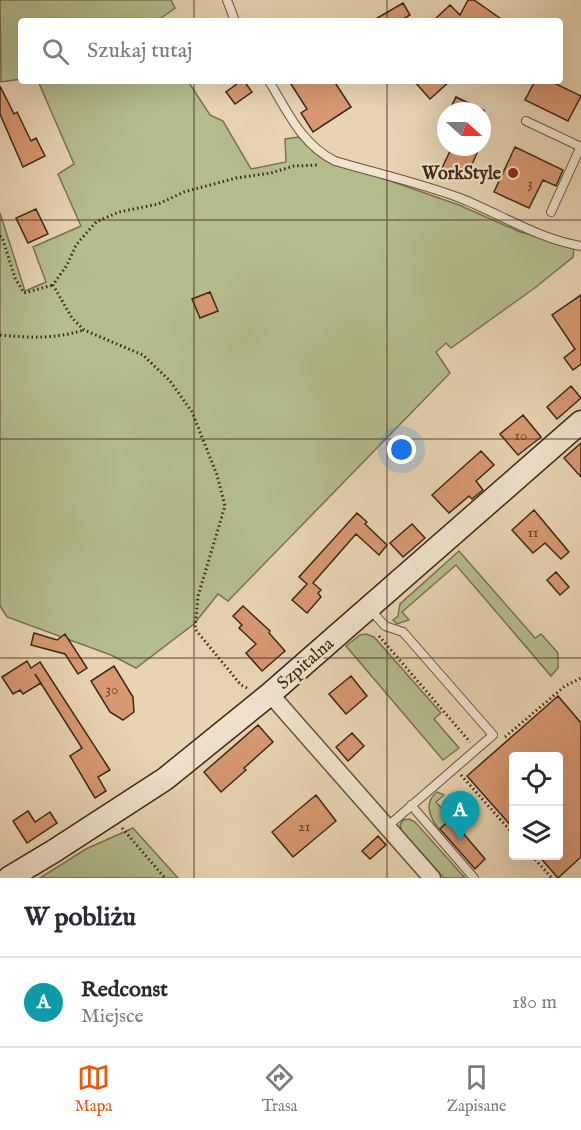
<!DOCTYPE html>
<html lang="pl">
<meta charset="utf-8">
<style>
:root{--surface:#fff;--page:#f7f7f7;--text:#2b2b33;--muted:#7c7c81;--line:#e1e1e2;--accent:#ea580c}
body{margin:0;font-family:"IM FELL English",serif;background:var(--page);color:var(--text)}
.controls{position:absolute;right:18px;bottom:18px;display:grid;overflow:hidden;border-radius:6px;box-shadow:0 6px 24px #0002}
.controls button{width:54px;height:54px;display:grid;place-items:center;padding:0;border:0;border-bottom:2px solid var(--line);background:var(--surface);color:var(--text);font:30px sans-serif}
.compass{position:absolute;left:437px;top:102px;width:54px;height:54px;border-radius:50%;background:var(--surface);box-shadow:0 6px 24px #0002;rotate:111deg}
.you{position:absolute;left:402px;top:450px;width:21px;height:21px;margin:-15px;border:4px solid #fff;border-radius:50%;background:#1a73e8;box-shadow:0 0 0 9px #1a73e833}
.badge{display:grid;place-items:center;width:39px;height:39px;border-radius:50%;background:var(--accent);color:#fff;font-size:20px;font-weight:700}
.pin{position:absolute;translate:-50% -50px;filter:drop-shadow(0 2px 3px #0008)}
.pin::after{content:'';position:absolute;top:32px;width:21px;height:18px;background:inherit;clip-path:polygon(0 0,100% 0,50% 100%)}
.list{margin:0;padding:0;list-style:none}
h2{display:flex;justify-content:space-between;align-items:center;height:78px;margin:0;padding:0 24px;font-size:26px}
h2 small{font-size:20px;font-weight:400;color:var(--muted)}
.list li{display:grid;grid-template-columns:39px 1fr auto;gap:18px;align-items:center;box-sizing:border-box;height:90px;padding:0 24px;border-top:2px solid var(--line)}
.list b{display:block;font-size:22px;white-space:nowrap}
.list p{margin:0;font-size:20px;white-space:nowrap;color:var(--muted)}
.list em{font-size:20px;font-style:normal;color:var(--muted)}
.icon{flex:none;width:33px;height:33px;fill:none;stroke:currentColor;stroke-width:2;stroke-linecap:round;stroke-linejoin:round}
.map{position:relative;flex:none;width:581px;height:878px;overflow:hidden}
.search{position:absolute;background:var(--surface);box-shadow:0 6px 24px #0002;left:18px;right:18px;top:18px;height:66px;display:flex;align-items:center;gap:15px;box-sizing:border-box;padding:0 21px;border-radius:6px;color:var(--muted);font-size:22px}
.sheet{height:168px;background:var(--surface)}
nav{display:flex;justify-content:space-around;align-items:center;box-sizing:border-box;height:84px;border-top:2px solid var(--line);background:var(--surface);font-size:16px;color:var(--muted)}
nav a{display:grid;justify-items:center;gap:3px}
nav .on{color:var(--accent)}
.map>svg:first-child{display:block}
.green{fill:#b5bd8d;stroke:#7a7251;stroke-width:1.5}
.building{fill:#d79872;stroke:#3e2815;stroke-width:1.5}
.lines{fill:none;stroke-linecap:round;stroke-linejoin:round}
.lane-casing{stroke:#68533c;stroke-width:10}
.street-casing{stroke:#68533c;stroke-width:19}
.secondary-casing{stroke:#3e2815;stroke-width:25}
.path{stroke:#3e2815;stroke-width:3;stroke-dasharray:1.5 3;stroke-linecap:butt}
.lane{stroke:#f0e3ce;stroke-width:8}
.street{stroke:#f0e3ce;stroke-width:16}
.secondary{stroke:#f0e3ce;stroke-width:22}
.grid{fill:none;stroke:#3e2815;stroke-width:1.5;stroke-opacity:0.55}
.poi-dot{fill:#8f2418;stroke:#f0e3ce;stroke-width:2}
.labels{text-anchor:middle;stroke-width:4.5;stroke-linejoin:round;paint-order:stroke}
.number-label{font-size:15px;fill:#64442c}
.poi-label{font-size:18px;font-weight:bold;fill:#3e2815;stroke:#f0e3ce;text-anchor:end}
.street-label{font-size:18px;fill:#3e2815;stroke:#f0e3ce}
</style>
<div class="map">
<svg width="581" height="878" viewBox="0 0 581 878">
<rect width="100%" height="100%" fill="#e8d4b3"/>
<filter id="stains"><feTurbulence type="fractalNoise" baseFrequency=".00333" numOctaves="4"/><feColorMatrix values="0 0 0 0 .2 0 0 0 0 .09 0 0 0 0 .02 0 0 0 .5 -.17"/></filter>
<radialGradient id="worn" r=".72"><stop offset=".6" stop-color="#630" stop-opacity="0"/><stop offset="1" stop-color="#630" stop-opacity=".3"/></radialGradient>
<path class="green" d="M0,0h171l4,8 -18,13h-136v58l-20,3z
M38,81h150l22,34 13,6 28,48 35,-7 -1,-23 14,-2 20,19 140,49 61,27 8,2 2,-2 44,16 -1,9 -37,30 -85,61 -5,-5 -10,9 14,21 -222,228 -10,-7 -24,30 -58,44 -25,-13 -104,-38 -7,-11v-393l25,78 21,-9 -13,-35 48,-21 -23,-52 16,-10z
M459,551l76,87 6,-4 17,19v15l-7,8 -95,-111 -54,47 7,8 -12,4 -4,-4 5,-4 2,-12z
M366,634l8,3 67,76 -7,6 25,29 -16,12 -97,-114 14,-11z
M437,792l7,3 -8,7 15,17 -12,10c-9,-11 -16,-26 -2,-37z
M409,819l6,3 50,56h-21l-42,-47 -2,-6 3,-5z
M133,828l45,50h-138l46,-29z"/>
<path class="building" d="M468,0h6l30,21h-71l17,-16 10,10z
M403,3l7,12 -10,6h-28z
M241,81h3l8,11 -17,12 -9,-12z
M289,81h45l17,26 -38,25 -12,-19 6,-4z
M414,81h36l-20,18z
M535,81h15l31,15 -13,25 -43,-21z
M0,86l14,28 3,-2 14,29 5,-3 9,18 -22,11 -23,-53z
M456,97l29,14h-36z
M452,147h11l14,6 -11,25 -24,-10z
M515,147l48,23 -7,16 -13,-6 -14,28 -35,-16z
M36,209l12,25 -20,9 -12,-25z
M210,292l8,19 -18,7 -8,-19z
M581,295v69l-8,6 -9,-12 11,-9 -23,-34z
M571,386l10,12 -24,21 -10,-12z
M523,415l18,22 -23,18 -18,-21z
M581,443v34l-17,-19z
M481,451l13,14 -18,16 7,9 -11,9 -3,-3 -20,17 -17,-18z
M534,510l35,42 -8,7 -16,-16 -12,10 -21,-23z
M357,513l10,9 -2,2 22,21 -8,10 -23,-21 -43,49 8,7 -3,3 3,4 -14,16 -15,-13 15,-16 -8,-7z
M412,524l13,14 -22,19 -13,-14z
M556,572l13,15 -9,8 -13,-15z
M243,606l27,25 -1,2 16,18 -23,20 -16,-18 10,-9 -17,-16 3,-3 -9,-9z
M34,633l23,7 8,-6 22,34 -9,6 -13,-20 -34,-9z
M27,661l4,7 9,-6 70,108 -12,7 8,14 -11,7 -25,-42 12,-8 -47,-74 6,9 -18,11 -3,-4 -7,4 -11,-17z
M114,666l19,31 1,15 -11,8 -13,-8 -19,-31z
M351,676l16,20 -21,18 -17,-20z
M558,696l23,27v134l-23,21 -20,-23h20v-99h-45v72l-46,-52z
M258,725l15,17 -29,26 2,2 -25,22 -17,-20z
M352,733l12,13 -16,15 -12,-14z
M316,795l20,26 -43,36 -21,-25z
M28,811l7,11 15,-10 7,11 -30,20 -14,-22z
M451,819l34,40 -10,10 -35,-40z
M378,836l8,9 -16,14 -8,-8z"/>
<g class="lines">
<g class="lane-casing">
<path id="lane" d="M227,0l8,21
M269,81c18,30 33,64 66,80 41,12 85,22 125,37 40,16 79,41 121,48
M526,121l55,26
M551,212l30,-66
M369,608l16,18 18,6 90,103 -105,91
M411,805l63,73"/>
</g>
<g class="street-casing">
<path id="street" d="M270,694l162,184"/>
</g>
<g class="secondary-casing">
<path id="secondary" d="M9,878l45,-27 111,-72 105,-85 311,-272"/>
</g>
<path class="path" d="M0,236l2,1 13,41 9,15 29,-8
M0,335c30,3 55,4 84,-5
M379,636l91,106
M247,688l-6,-3 -46,-56 3,-33 27,-90 -8,-31 -25,-63 -22,-31 -27,-26 -59,-25 -12,-12 -19,-33 14,-20 9,-20 20,-23 23,-10 39,-8 26,-12 52,-14 35,-5 23,-7 25,-1
M505,737l60,-51 16,-8
M461,775l53,60
M122,828l43,50
M532,856l20,22"/>
<use href="#lane" class="lane"/>
<use href="#street" class="street"/>
<use href="#secondary" class="secondary"/>
</g>
<path class="grid" d="M194,0v21M387,0v21M194,81v797M387,81v797M0,220h581M0,439h581M0,658h581"/>
<circle class="poi-dot" cx="513" cy="173" r="6"/>
<g class="labels">
<g class="number-label">
<text x="530" y="188">3</text>
<text x="521" y="440">10</text>
<text x="533" y="537">11</text>
<text x="112" y="694">30</text>
<text x="304" y="831">21</text>
</g>
<g class="poi-label">
<text x="501" y="179">WorkStyle</text>
</g>
<g class="street-label">
<text transform="translate(305 663) rotate(-41)" y="6">Szpitalna</text>
</g>
</g>
<rect width="100%" height="100%" filter="url(#stains)"/>
<rect width="100%" height="100%" fill="url(#worn)"/>
</svg>
<div class="controls">
<button><svg class="icon" aria-label="locate" viewBox="0 0 24 24"><circle cx="12" cy="12" r="6"/><path d="M12 2v4M12 18v4M2 12h4M18 12h4"/></svg></button>
<button><svg class="icon" aria-label="layers" viewBox="0 0 24 24"><path d="M12 4l9 5-9 5-9-5zM3 14l9 5 9-5"/></svg></button>
</div>
<svg class="compass" viewBox="-18 -18 36 36"><path d="M0-13l5 13h-10z" fill="#e53935"/><path d="M0 13l5-13h-10z" fill="#7c7c81"/></svg>
<div class="you"></div>
<div class="pin badge" style="left:460px;top:841px;background:#0f9aa8">A</div>
<div class="search"><svg class="icon" aria-label="search" viewBox="0 0 24 24"><circle cx="10" cy="10" r="6"/><path d="M15 15l6 6"/></svg>Szukaj tutaj</div>
</div>
<section class="sheet">
<h2>W pobliżu<small></small></h2>
<ul class="list">
<li><span class="badge" style="background:#0f9aa8">A</span><div><b>Redconst</b><p>Miejsce</p></div><em>180 m</em></li>
</ul>
</section>
<nav>
<a class="on"><svg class="icon" aria-label="map" viewBox="0 0 24 24"><path d="M3 6l6-2 6 2 6-2v14l-6 2-6-2-6 2zM9 4v14M15 6v14"/></svg>Mapa</a>
<a><svg class="icon" aria-label="directions" viewBox="0 0 24 24"><path d="M12 3l9 9-9 9-9-9zM9 14v-3h6M13 9l2 2-2 2"/></svg>Trasa</a>
<a><svg class="icon" aria-label="saved" viewBox="0 0 24 24"><path d="M7 4h10v16l-5-4-5 4z"/></svg>Zapisane</a>
</nav>
